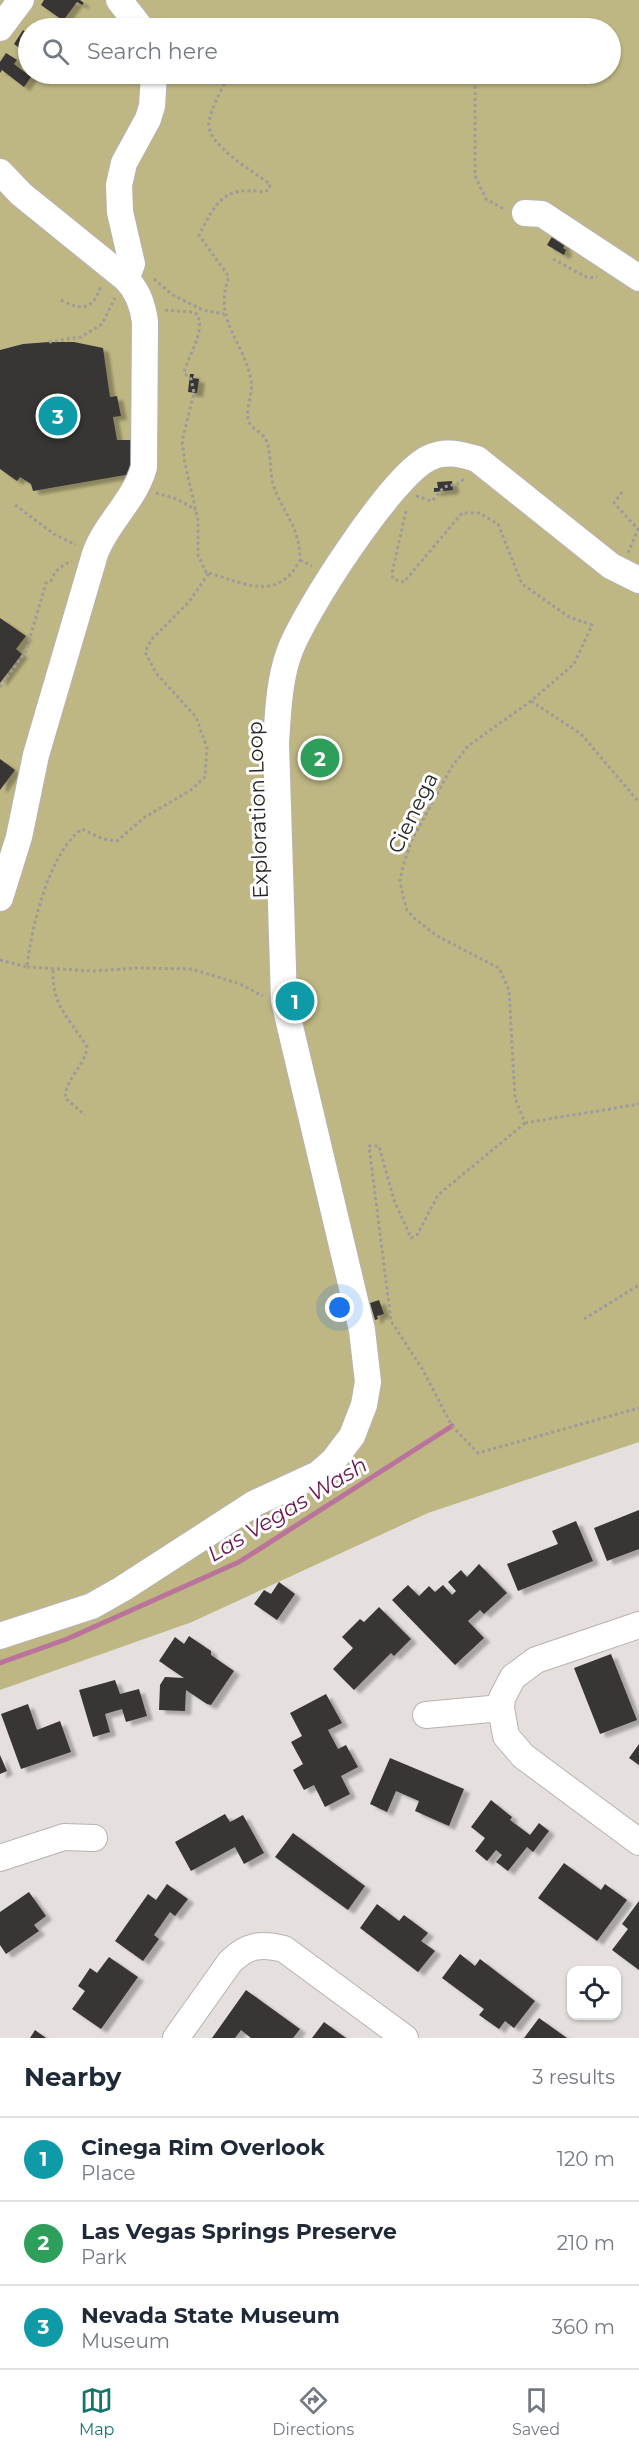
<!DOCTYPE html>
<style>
:root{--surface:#fff;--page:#f2f2f3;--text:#1f2937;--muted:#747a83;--line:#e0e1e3;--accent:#0f766e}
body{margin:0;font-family:Montserrat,sans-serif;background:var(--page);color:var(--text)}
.controls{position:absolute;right:18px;bottom:18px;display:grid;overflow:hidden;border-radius:12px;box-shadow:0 2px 4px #0004}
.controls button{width:54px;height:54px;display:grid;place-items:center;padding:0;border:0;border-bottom:2px solid var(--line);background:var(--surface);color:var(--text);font:30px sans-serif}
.you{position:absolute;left:340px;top:1308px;width:21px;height:21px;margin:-15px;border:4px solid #fff;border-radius:50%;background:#1a73e8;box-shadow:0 0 0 9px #1a73e833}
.badge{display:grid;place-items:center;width:39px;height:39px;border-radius:50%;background:var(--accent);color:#fff;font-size:20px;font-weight:700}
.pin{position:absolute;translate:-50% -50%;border:3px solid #fff;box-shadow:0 2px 6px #0006}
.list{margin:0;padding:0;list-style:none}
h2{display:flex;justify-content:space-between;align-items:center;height:78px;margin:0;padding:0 24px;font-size:26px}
h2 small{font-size:20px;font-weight:400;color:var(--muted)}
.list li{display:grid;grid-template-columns:39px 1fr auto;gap:18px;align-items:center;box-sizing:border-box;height:84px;padding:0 24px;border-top:2px solid var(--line)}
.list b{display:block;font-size:22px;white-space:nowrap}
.list p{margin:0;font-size:20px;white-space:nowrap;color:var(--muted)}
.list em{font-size:20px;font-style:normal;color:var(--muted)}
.icon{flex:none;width:33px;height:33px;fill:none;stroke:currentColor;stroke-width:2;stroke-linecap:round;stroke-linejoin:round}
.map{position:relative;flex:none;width:639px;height:2038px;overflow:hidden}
.search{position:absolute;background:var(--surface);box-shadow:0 2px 4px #0004;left:18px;right:18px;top:18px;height:66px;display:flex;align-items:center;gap:15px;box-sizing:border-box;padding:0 21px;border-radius:33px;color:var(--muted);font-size:22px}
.sheet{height:330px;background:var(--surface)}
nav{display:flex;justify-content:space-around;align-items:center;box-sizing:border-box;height:84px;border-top:2px solid var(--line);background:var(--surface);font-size:16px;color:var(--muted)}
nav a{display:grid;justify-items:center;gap:3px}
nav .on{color:var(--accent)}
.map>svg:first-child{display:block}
.green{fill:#bfb783;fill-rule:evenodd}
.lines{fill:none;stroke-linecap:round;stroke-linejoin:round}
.stream{stroke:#ba739b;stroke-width:5}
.building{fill:#393435;filter:url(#shadow)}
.minor-casing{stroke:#b7b2b0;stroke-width:28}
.path{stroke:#9f9b99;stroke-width:3;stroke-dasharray:3 3;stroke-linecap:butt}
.minor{stroke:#fff;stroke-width:26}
.labels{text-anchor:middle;stroke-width:6;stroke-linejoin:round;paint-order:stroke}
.street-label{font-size:21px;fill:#282625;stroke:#fff}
.water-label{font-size:22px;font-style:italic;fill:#6d174f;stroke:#fff}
</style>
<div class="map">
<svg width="639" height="2038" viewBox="0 0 639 2038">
<defs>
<filter id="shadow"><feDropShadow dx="6" dy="4" stdDeviation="1.5" flood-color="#0004"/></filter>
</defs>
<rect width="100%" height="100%" fill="#e5e0de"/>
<path class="green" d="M0,0h639v1442l-211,71 -236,109 -192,68zM28,28h582v46h-582z"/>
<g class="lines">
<path class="stream" d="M0,1663l67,-24 172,-77 213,-136"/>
</g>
<path class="building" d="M44,0h36l4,3 -2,2 -5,-3 -12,16 5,4 -2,2 -27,-19z
M23,30l5,4v20l-14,-10z
M6,53l11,7 -3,4 17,13 -7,10 -22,-17 -2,3v-11z
M553,235l13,8 -3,5 3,2 -2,5 -17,-10z
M49,342h25l29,6 7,49 7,-1 4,20 -8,1 4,23h14v34l-98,17 -2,-7 -11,-7 -3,4 -17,-12v-119l23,-6z
M190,374h4l-1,4 6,1 -2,14 -9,-1z
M452,481l1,9 -19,2v-4h4l-1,-6z
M0,618l26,18 -10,13 6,5 -22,29z
M0,759l15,11 -15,20z
M379,1300l5,14 -7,2 1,3 -3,1 -5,-17z
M639,1510v39l-32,12 -13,-33z
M576,1521l17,40 -75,30 -11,-27 51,-20 -6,-13z
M479,1564l28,29 -23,21 -4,-4 -12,11 16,17 -29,27 -63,-65 16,-15 11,11 10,-10 6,6 8,-7 9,10 4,-4 -8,-9 13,-12 6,7z
M279,1582l16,12 -18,26 -23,-16 10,-14 7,4z
M379,1607l32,32 -17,17 -3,-3 -37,37 -21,-21 20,-21 -11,-11 18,-18 4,3z
M189,1636l22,15v4l23,16 -23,34 -4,-1 -21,-14 -1,21 -26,-1 1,-25 5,-8 19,1 -25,-17 16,-24 9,7z
M611,1654l26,66 -37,14 -26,-66z
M115,1680l5,14 19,-5 8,27 -21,6 -4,-13 -17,5 5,18 -17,5 -14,-47z
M326,1694l16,29 -14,7 10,19 8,-4 12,22 -17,9 9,18 -25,13 -11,-22 -10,5 -11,-20 10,-6 -12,-22 11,-6 -12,-23z
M28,1704l9,26 23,-9 11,31 -50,17 -20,-55z
M639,1744v21l-10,-7z
M0,1755l7,16 -7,3z
M390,1758l74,31 -15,37 -34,-15 4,-10 -23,-10 -9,21 -17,-8z
M491,1800l21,17 -2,3 20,15 9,-12 10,8 -16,21 -6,-5 -19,24 -12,-9 6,-7 -6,-5 -9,11 -12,-10 10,-13 -14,-11z
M225,1814l5,8 13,-7 21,38 -20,11 -9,-17 -44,24 -16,-29z
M293,1833l72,53 -17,24 -73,-53z
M564,1863l37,27 4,-6 22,16 -30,41 -59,-43z
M167,1884l21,15 -13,17 -5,-4 -16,23 5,4 -16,22 -28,-20 33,-47 8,6z
M29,1892l17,24 -12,9 5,6 -33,23 -6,-9v-33z
M639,1901v69l-27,-20 16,-21 -6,-5z
M377,1904l22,17 5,-6 24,18 -7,8 14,10 -17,21 -58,-44z
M460,1954l15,12 5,-7 55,42 -21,27 -9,-7 -6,8 -20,-14 5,-6 -42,-31z
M109,1957l29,20 -37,52 -29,-20 13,-18 -7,-5 12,-18 7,5z
M246,1990l54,39 -7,9h-42l-10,-8 -6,8h-23z
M539,2018l28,20h-43z
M324,2022l22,16h-34z
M35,2030l11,8h-16z"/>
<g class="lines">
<g class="minor-casing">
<path id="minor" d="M119,0l22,28
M0,28l21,-28
M0,172l21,22 105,85c12,12 17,26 19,43l-1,145c-9,33 -38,56 -49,87l-59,201 -17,82 -19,61
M525,213l17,1 97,64
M126,279l6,-15 -12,-52 -1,-27 5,-22 24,-44 4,-13 2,-32
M639,1625l-103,35 -23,17 -11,21 -1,10 5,28 17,20 116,86
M0,1636l92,-30 30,-17 133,-86 63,-29 15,-13 19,-25 12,-31 4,-23 -6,-52 -78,-329 -8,-258c2,-30 3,-62 13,-90 14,-40 104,-179 140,-195 16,-8 32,-4 48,1l134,107 28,14
M426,1715l75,-7
M0,1858l64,-21 30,1
M176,2038l54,-76c17,-17 31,-19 54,-13l121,89"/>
</g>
<path class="path" d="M475,74v102l11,23 18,10
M553,259l35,19 9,-1
M154,279l19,16 30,15 21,4
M61,300c22,12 33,9 40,-15
M49,342l32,-5 21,-13 13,-26
M622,492l-8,11 24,26 -10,24
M156,493l21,6 19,11
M416,496l16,5 12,-14 16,-4 5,-6
M15,505l39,29 22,11
M406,511l-14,62 1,6 11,3 58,-69h17l19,11 24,60 47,33 23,8 -18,39 -43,37 -63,45 -17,22 -39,72 -9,26 -3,15 3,15 4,14 7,8 23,18 62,32 10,22 6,108 10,25
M300,560l12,6
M209,573c36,11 69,29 91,-13 0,-35 -18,-47 -27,-76 -4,-14 -1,-34 -8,-46 -4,-6 -13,-9 -16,-16 -5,-13 5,-28 2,-41 -6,-40 -39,-60 -22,-104l-30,-42c18,-34 24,-49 66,-43l4,-3 1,-5c-16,-12 -65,-40 -61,-62 3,-16 13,-33 20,-48
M0,687l26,-36 20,-68 5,-2c3,-10 11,-16 21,-20
M531,701l50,33 58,68
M0,960l27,7c4,-38 22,-115 55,-138l21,10 14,2 28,-24 46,-27 14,-13 2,-29 -11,-31 -40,-44 -11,-21 6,-12 37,-37 21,-30 -3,-1 -8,-17v-35l-13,-56 -3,-23 12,-48 -3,-14 -7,-6c5,-21 20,-37 14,-58l-5,-3 -30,-2
M27,967l65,4 45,-3 55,1 48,15 23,12
M53,970c-1,37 16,47 34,77 -2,19 -22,32 -22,51l20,17
M525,1123l-87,72 -21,40 -6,3 -17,-38 -15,-54h-10l22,175 32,49 29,56 26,27 161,-45
M525,1123l114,-19
M584,1319l55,-34"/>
<use href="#minor" class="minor"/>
</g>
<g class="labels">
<g class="street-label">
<text transform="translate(258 810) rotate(-92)" y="7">Exploration Loop</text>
<text transform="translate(413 813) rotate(-64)" y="7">Cienega</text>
</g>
<g class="water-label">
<text transform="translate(287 1509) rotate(-31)" y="8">Las Vegas Wash</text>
</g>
</g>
</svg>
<div class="controls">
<button><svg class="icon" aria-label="locate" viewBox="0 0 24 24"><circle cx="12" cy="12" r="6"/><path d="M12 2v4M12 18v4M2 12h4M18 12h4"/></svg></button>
</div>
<div class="you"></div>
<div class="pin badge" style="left:295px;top:1001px;background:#0f9aa8">1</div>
<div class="pin badge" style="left:320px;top:758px;background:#2e9e5b">2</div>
<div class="pin badge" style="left:58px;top:416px;background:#0f9aa8">3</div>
<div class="search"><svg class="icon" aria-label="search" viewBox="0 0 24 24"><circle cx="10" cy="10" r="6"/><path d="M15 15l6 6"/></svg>Search here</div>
</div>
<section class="sheet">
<h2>Nearby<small>3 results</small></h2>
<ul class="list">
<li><span class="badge" style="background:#0f9aa8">1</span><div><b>Cinega Rim Overlook</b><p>Place</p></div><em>120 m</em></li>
<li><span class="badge" style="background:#2e9e5b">2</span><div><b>Las Vegas Springs Preserve</b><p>Park</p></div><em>210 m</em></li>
<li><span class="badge" style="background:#0f9aa8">3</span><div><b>Nevada State Museum</b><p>Museum</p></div><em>360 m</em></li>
</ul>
</section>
<nav>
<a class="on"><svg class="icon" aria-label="map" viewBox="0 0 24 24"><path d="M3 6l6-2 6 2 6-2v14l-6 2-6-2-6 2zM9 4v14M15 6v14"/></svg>Map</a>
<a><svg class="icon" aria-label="directions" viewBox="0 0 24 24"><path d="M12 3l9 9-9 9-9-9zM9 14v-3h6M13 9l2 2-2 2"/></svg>Directions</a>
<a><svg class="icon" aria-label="saved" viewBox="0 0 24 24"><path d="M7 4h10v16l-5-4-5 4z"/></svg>Saved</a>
</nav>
